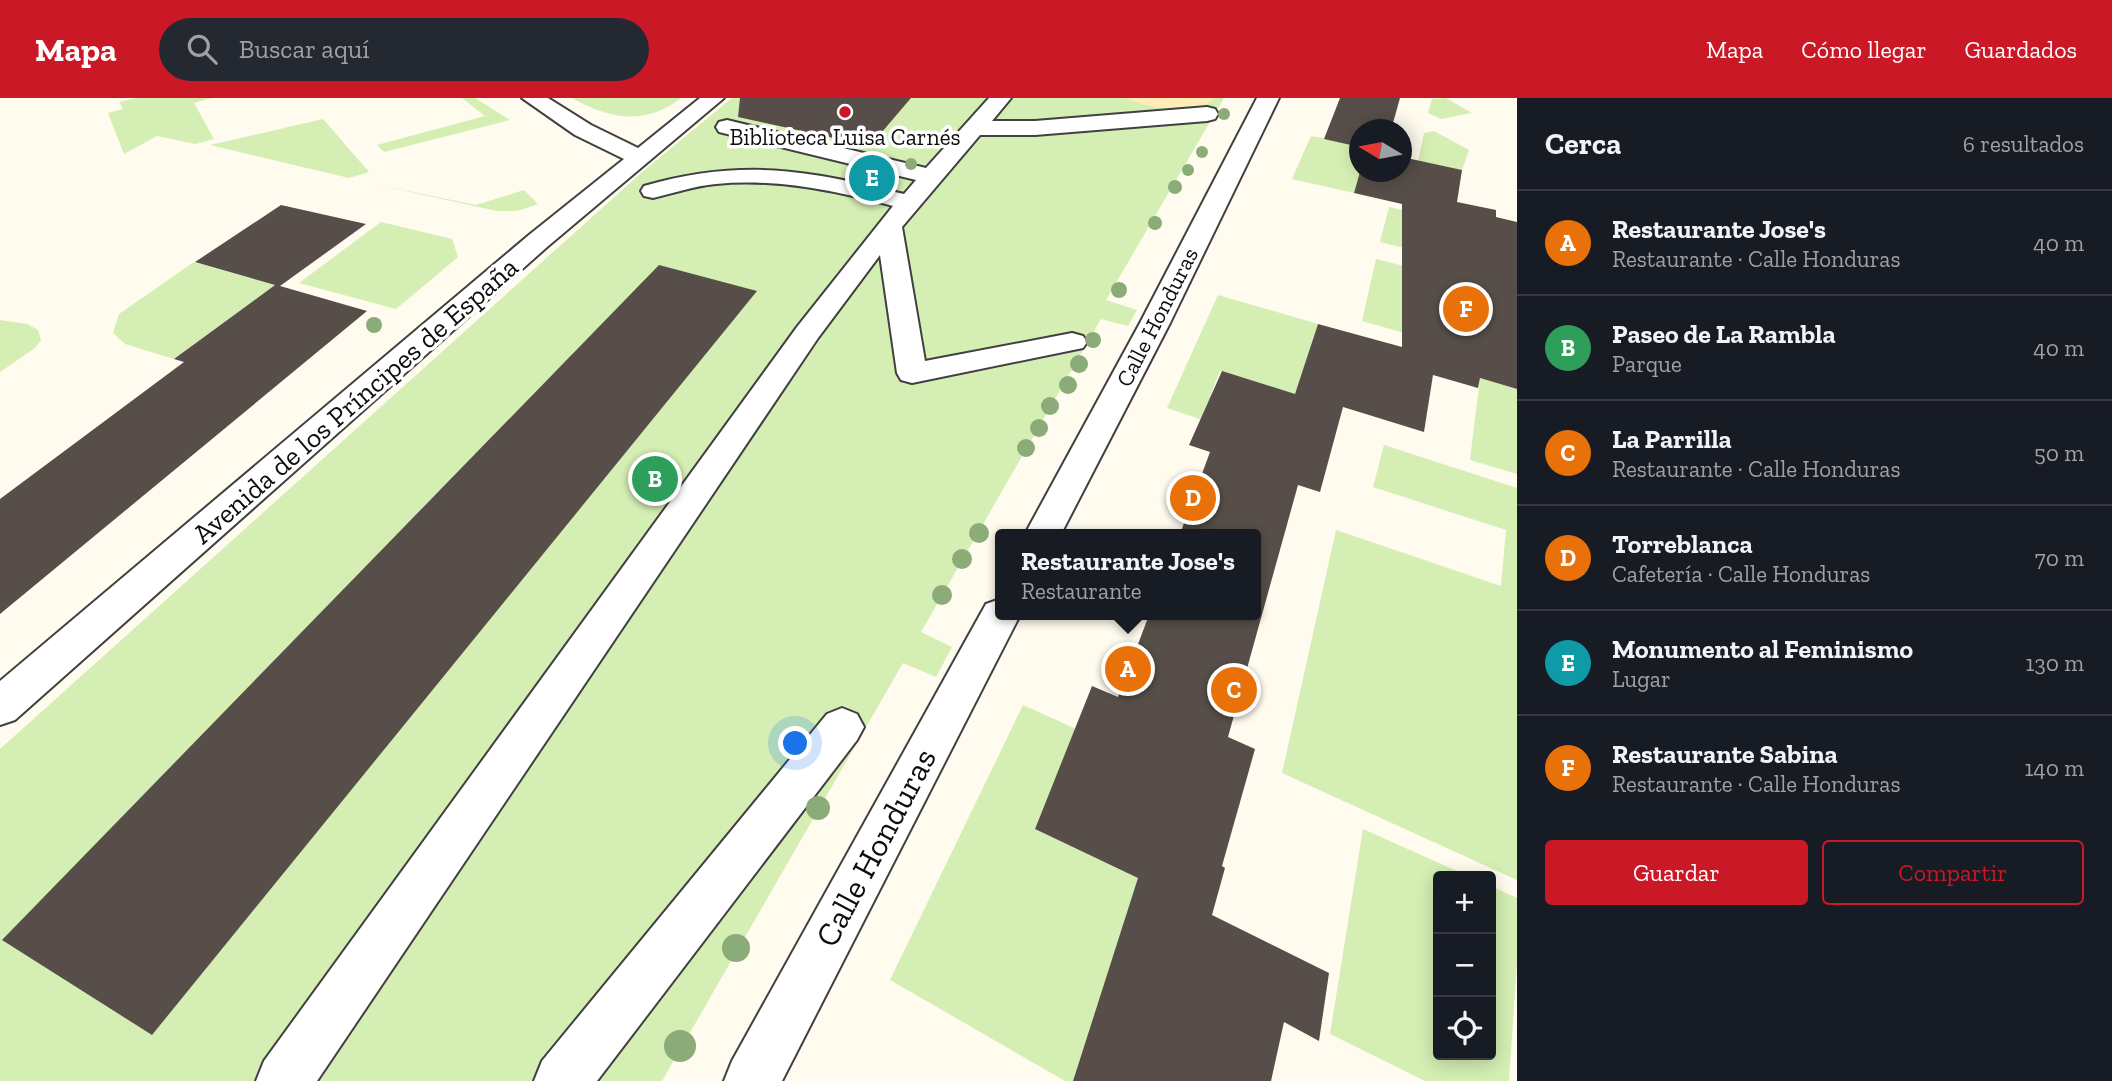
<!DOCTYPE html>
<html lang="es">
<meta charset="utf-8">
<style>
:root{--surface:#171b24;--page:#242831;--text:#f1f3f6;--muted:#9ea1a6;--line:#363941;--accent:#cb1826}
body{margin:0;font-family:"Zilla Slab",serif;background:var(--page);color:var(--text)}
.controls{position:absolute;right:21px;bottom:21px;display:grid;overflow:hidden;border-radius:7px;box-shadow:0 4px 18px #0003}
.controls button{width:63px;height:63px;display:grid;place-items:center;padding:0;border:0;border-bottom:2px solid var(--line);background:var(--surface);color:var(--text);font:35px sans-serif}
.compass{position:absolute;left:1349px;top:21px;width:63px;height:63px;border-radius:50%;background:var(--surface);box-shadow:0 4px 18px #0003;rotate:280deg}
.you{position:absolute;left:796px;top:646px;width:24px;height:24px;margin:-18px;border:5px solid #fff;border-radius:50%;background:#1a73e8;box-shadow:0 0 0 10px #1a73e833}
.badge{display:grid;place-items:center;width:46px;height:46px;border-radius:50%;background:var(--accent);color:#fff;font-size:23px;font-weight:700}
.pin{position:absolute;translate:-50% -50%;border:4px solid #fff;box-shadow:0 2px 7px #0006}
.popup{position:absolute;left:995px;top:431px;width:266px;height:91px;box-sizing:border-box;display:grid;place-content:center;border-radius:7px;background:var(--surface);filter:drop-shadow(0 2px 5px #0005);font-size:23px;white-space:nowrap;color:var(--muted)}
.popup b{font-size:26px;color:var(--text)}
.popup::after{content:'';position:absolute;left:50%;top:100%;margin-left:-14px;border:14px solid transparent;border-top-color:var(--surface)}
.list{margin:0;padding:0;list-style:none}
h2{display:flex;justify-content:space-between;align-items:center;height:91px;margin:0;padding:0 28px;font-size:30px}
h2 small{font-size:23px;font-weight:400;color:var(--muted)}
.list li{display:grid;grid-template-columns:46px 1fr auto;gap:21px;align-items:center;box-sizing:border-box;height:105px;padding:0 28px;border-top:2px solid var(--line)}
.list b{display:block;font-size:26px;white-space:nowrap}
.list p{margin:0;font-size:23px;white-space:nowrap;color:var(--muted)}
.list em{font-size:23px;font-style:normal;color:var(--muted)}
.actions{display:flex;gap:14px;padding:21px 28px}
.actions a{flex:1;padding:16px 0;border:2px solid var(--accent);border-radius:7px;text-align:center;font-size:24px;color:var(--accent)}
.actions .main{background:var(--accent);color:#fff}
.icon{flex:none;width:38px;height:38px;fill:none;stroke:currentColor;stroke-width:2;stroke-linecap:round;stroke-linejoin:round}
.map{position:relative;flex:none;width:1517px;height:983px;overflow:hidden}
header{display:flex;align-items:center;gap:42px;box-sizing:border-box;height:98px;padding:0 35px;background:var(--accent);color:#fff}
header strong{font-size:33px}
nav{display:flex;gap:38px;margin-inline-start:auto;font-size:24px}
.search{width:490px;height:63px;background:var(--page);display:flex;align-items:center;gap:18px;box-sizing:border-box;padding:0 24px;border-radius:38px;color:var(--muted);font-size:26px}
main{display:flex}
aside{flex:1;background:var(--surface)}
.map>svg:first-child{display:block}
.green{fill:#d4eeb3}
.sand{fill:#ffecb6}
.building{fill:#574e49}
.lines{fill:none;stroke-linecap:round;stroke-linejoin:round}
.pedestrian-casing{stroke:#404040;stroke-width:4}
.minor-casing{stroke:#404040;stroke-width:4}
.tertiary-casing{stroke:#404040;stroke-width:4}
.pedestrian{fill:#fff;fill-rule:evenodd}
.minor{fill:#fff;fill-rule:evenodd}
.tertiary{fill:#fff;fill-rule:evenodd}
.tree{fill:#8bac78}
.poi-dot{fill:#cb1826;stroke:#fff;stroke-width:2.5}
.labels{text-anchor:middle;stroke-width:7;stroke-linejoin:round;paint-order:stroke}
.far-poi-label{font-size:23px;fill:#0d0d0d;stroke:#fff}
.far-street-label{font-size:23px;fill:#0d0d0d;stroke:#fff}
.street-label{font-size:28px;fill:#0d0d0d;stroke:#fff}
.near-street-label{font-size:33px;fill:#0d0d0d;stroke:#fff}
</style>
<header>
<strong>Mapa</strong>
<div class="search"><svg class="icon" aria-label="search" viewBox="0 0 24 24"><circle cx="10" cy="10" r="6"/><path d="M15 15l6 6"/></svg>Buscar aquí</div>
<nav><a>Mapa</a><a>Cómo llegar</a><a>Guardados</a></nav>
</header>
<main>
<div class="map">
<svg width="1517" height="983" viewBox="0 0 1517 983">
<rect width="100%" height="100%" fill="#fffbee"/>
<path class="green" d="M136,0h76l-18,5 20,36 -19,5 -38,-8 -33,18 -16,-41 15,-4 -4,-7z
M462,0h13l35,22 -126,32 -7,-7 108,-29z
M572,0h109c-35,28 -72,21 -109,0z
M732,0h492l-118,202 31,10 -9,16 -27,-7 -180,313 31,15 -16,30 -33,-14 -241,418h-662v-332l641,-576z
M1446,0l26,15 -31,6 -13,-6 4,-14z
M323,21l46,53 -20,6 -139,-33z
M1434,33l35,19 -7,20 -44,-9 6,-28z
M1311,38l48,8 1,28h10l-1,5 -10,-2 -5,18 -62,-14z
M374,86l102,21 48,-15 14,14 -21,7h-20z
M1389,109l65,15 -5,37 -69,-17z
M381,124l71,17 6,18 -62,52 -97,-26z
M1376,161l67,17 -10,65 -71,-20z
M194,164l81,23 -101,74 -49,-15 -12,-11 6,-19z
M1218,197l100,29 -7,20 7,28 -14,-4 -11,31 -31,-15 -42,-13 -9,22 14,4 -10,27 -48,-16z
M0,222l27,4 11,6 3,10 -6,8 -35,24z
M1480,280l37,11v85l-47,-14z
M1384,347l133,43v392l-235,-107 54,-243 165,56 5,-56 -133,-43z
M1023,607l71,32 -39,42 -20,50 63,30 51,10 -14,19 -62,193h-8l-175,-101z
M1363,731l105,47h-30v179h53v-169l26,12v64l-8,119h-84l-95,-47z"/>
<path class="sand" d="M1125,0h90c-21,20 -66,10 -90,0z"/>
<path class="building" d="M740,0h171l-41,48 -132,-29z
M1340,0h60l-9,32h-31v17l-36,-8z
M1402,59l60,13 -5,32 39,8v7l21,5v167l-37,-11 -2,10 -45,-13 -9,57 -81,-25 -23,85 -22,-7 -70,252 27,12 -33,117 3,2 -13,47 117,58 -10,68 -35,-19 -13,59h-198l65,-203 -103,-49 57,-143 26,11 31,-82h107v-81h-76l30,-82 -21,-7 33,-74 73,23 23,-70 84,23v-143l-48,-11 6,-21h42z
M281,107l85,19 -86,62 87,25 -367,303v-115l184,-137 -10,-3 101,-74 -80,-23z
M659,167l98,26 -605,744 -150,-95z"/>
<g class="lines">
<g class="pedestrian-casing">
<path id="pedestrian" d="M989,0h22l-19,23h43l172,-14 8,2 3,5 -3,5 -8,2 -172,14h-55l-78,92 23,134 147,-28 11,3 4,6 -4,6 -171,35 -11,-3 -4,-7 -17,-118 -62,83 -501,743h-61l8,-20 533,-734 96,-121c-57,-15 -117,-28 -177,-22 -22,2 -42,9 -63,14l-9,-2 -3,-5 3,-5c98,-28 164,-16 260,8l12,-14 -197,-48 -3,-5 3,-5 8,-2 199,48z
M842,610l15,6 7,13 -7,13 -260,341h-63l8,-20 285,-347z"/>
</g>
<g class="minor-casing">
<path id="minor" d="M522,0h26l43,27 47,23 62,-50h24l-177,149 -532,473 -15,5v-44l529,-446 95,-76 -49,-24z"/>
</g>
<g class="tertiary-casing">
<path id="tertiary" d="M1257,0h22l-109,225 -109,211h-36l115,-211z
M1000,501v16h20l-238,466h-58l8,-20 254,-457z"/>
</g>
<use href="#pedestrian" class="pedestrian"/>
<use href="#minor" class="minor"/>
<use href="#tertiary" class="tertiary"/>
</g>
<g class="tree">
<circle cx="1224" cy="16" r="6"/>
<circle cx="1202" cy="54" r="6"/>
<circle cx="911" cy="66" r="6"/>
<circle cx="1188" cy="72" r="6"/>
<circle cx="1175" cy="89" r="7"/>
<circle cx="1155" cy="125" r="7"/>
<circle cx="1119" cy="192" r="8"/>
<circle cx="374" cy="227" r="8"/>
<circle cx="1093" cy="242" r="8"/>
<circle cx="1079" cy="266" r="9"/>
<circle cx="1068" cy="287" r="9"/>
<circle cx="1050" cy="308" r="9"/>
<circle cx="1039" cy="330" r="9"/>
<circle cx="1026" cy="350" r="9"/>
<circle cx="979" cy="435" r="10"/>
<circle cx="962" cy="461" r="10"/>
<circle cx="942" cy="497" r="10"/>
<circle cx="818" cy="710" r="12"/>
<circle cx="736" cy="850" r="14"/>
<circle cx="680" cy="948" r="16"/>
</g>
<circle class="poi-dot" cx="845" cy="14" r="7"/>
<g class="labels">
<g class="far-poi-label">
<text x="845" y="47">Biblioteca Luisa Carnés</text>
</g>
<g class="far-street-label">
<text transform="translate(1157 219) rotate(-63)" y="8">Calle Honduras</text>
</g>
<g class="street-label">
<text transform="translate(355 302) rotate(-41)" y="10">Avenida de los Príncipes de España</text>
</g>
<g class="near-street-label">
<text transform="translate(875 749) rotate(-62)" y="12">Calle Honduras</text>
</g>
</g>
</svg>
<div class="controls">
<button>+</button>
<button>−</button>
<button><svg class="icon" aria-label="locate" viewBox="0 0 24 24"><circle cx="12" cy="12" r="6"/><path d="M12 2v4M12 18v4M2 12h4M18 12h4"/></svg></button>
</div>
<svg class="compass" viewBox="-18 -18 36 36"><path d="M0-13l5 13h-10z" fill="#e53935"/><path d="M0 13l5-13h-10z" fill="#9ea1a6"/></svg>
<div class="you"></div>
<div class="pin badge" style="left:1128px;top:571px;background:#e8710a">A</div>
<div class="popup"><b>Restaurante Jose's</b>Restaurante</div>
<div class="pin badge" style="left:655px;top:381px;background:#2e9e5b">B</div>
<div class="pin badge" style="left:1234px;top:592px;background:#e8710a">C</div>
<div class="pin badge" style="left:1193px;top:400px;background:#e8710a">D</div>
<div class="pin badge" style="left:872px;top:80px;background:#0f9aa8">E</div>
<div class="pin badge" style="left:1466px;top:211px;background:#e8710a">F</div>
</div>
<aside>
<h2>Cerca<small>6 resultados</small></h2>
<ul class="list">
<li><span class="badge" style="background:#e8710a">A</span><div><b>Restaurante Jose's</b><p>Restaurante · Calle Honduras</p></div><em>40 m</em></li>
<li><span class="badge" style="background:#2e9e5b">B</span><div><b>Paseo de La Rambla</b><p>Parque</p></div><em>40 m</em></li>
<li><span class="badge" style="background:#e8710a">C</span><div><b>La Parrilla</b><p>Restaurante · Calle Honduras</p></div><em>50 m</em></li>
<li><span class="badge" style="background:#e8710a">D</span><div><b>Torreblanca</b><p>Cafetería · Calle Honduras</p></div><em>70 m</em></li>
<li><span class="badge" style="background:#0f9aa8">E</span><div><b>Monumento al Feminismo</b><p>Lugar</p></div><em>130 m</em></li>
<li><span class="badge" style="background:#e8710a">F</span><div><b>Restaurante Sabina</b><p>Restaurante · Calle Honduras</p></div><em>140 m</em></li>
</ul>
<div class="actions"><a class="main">Guardar</a><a>Compartir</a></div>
</aside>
</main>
